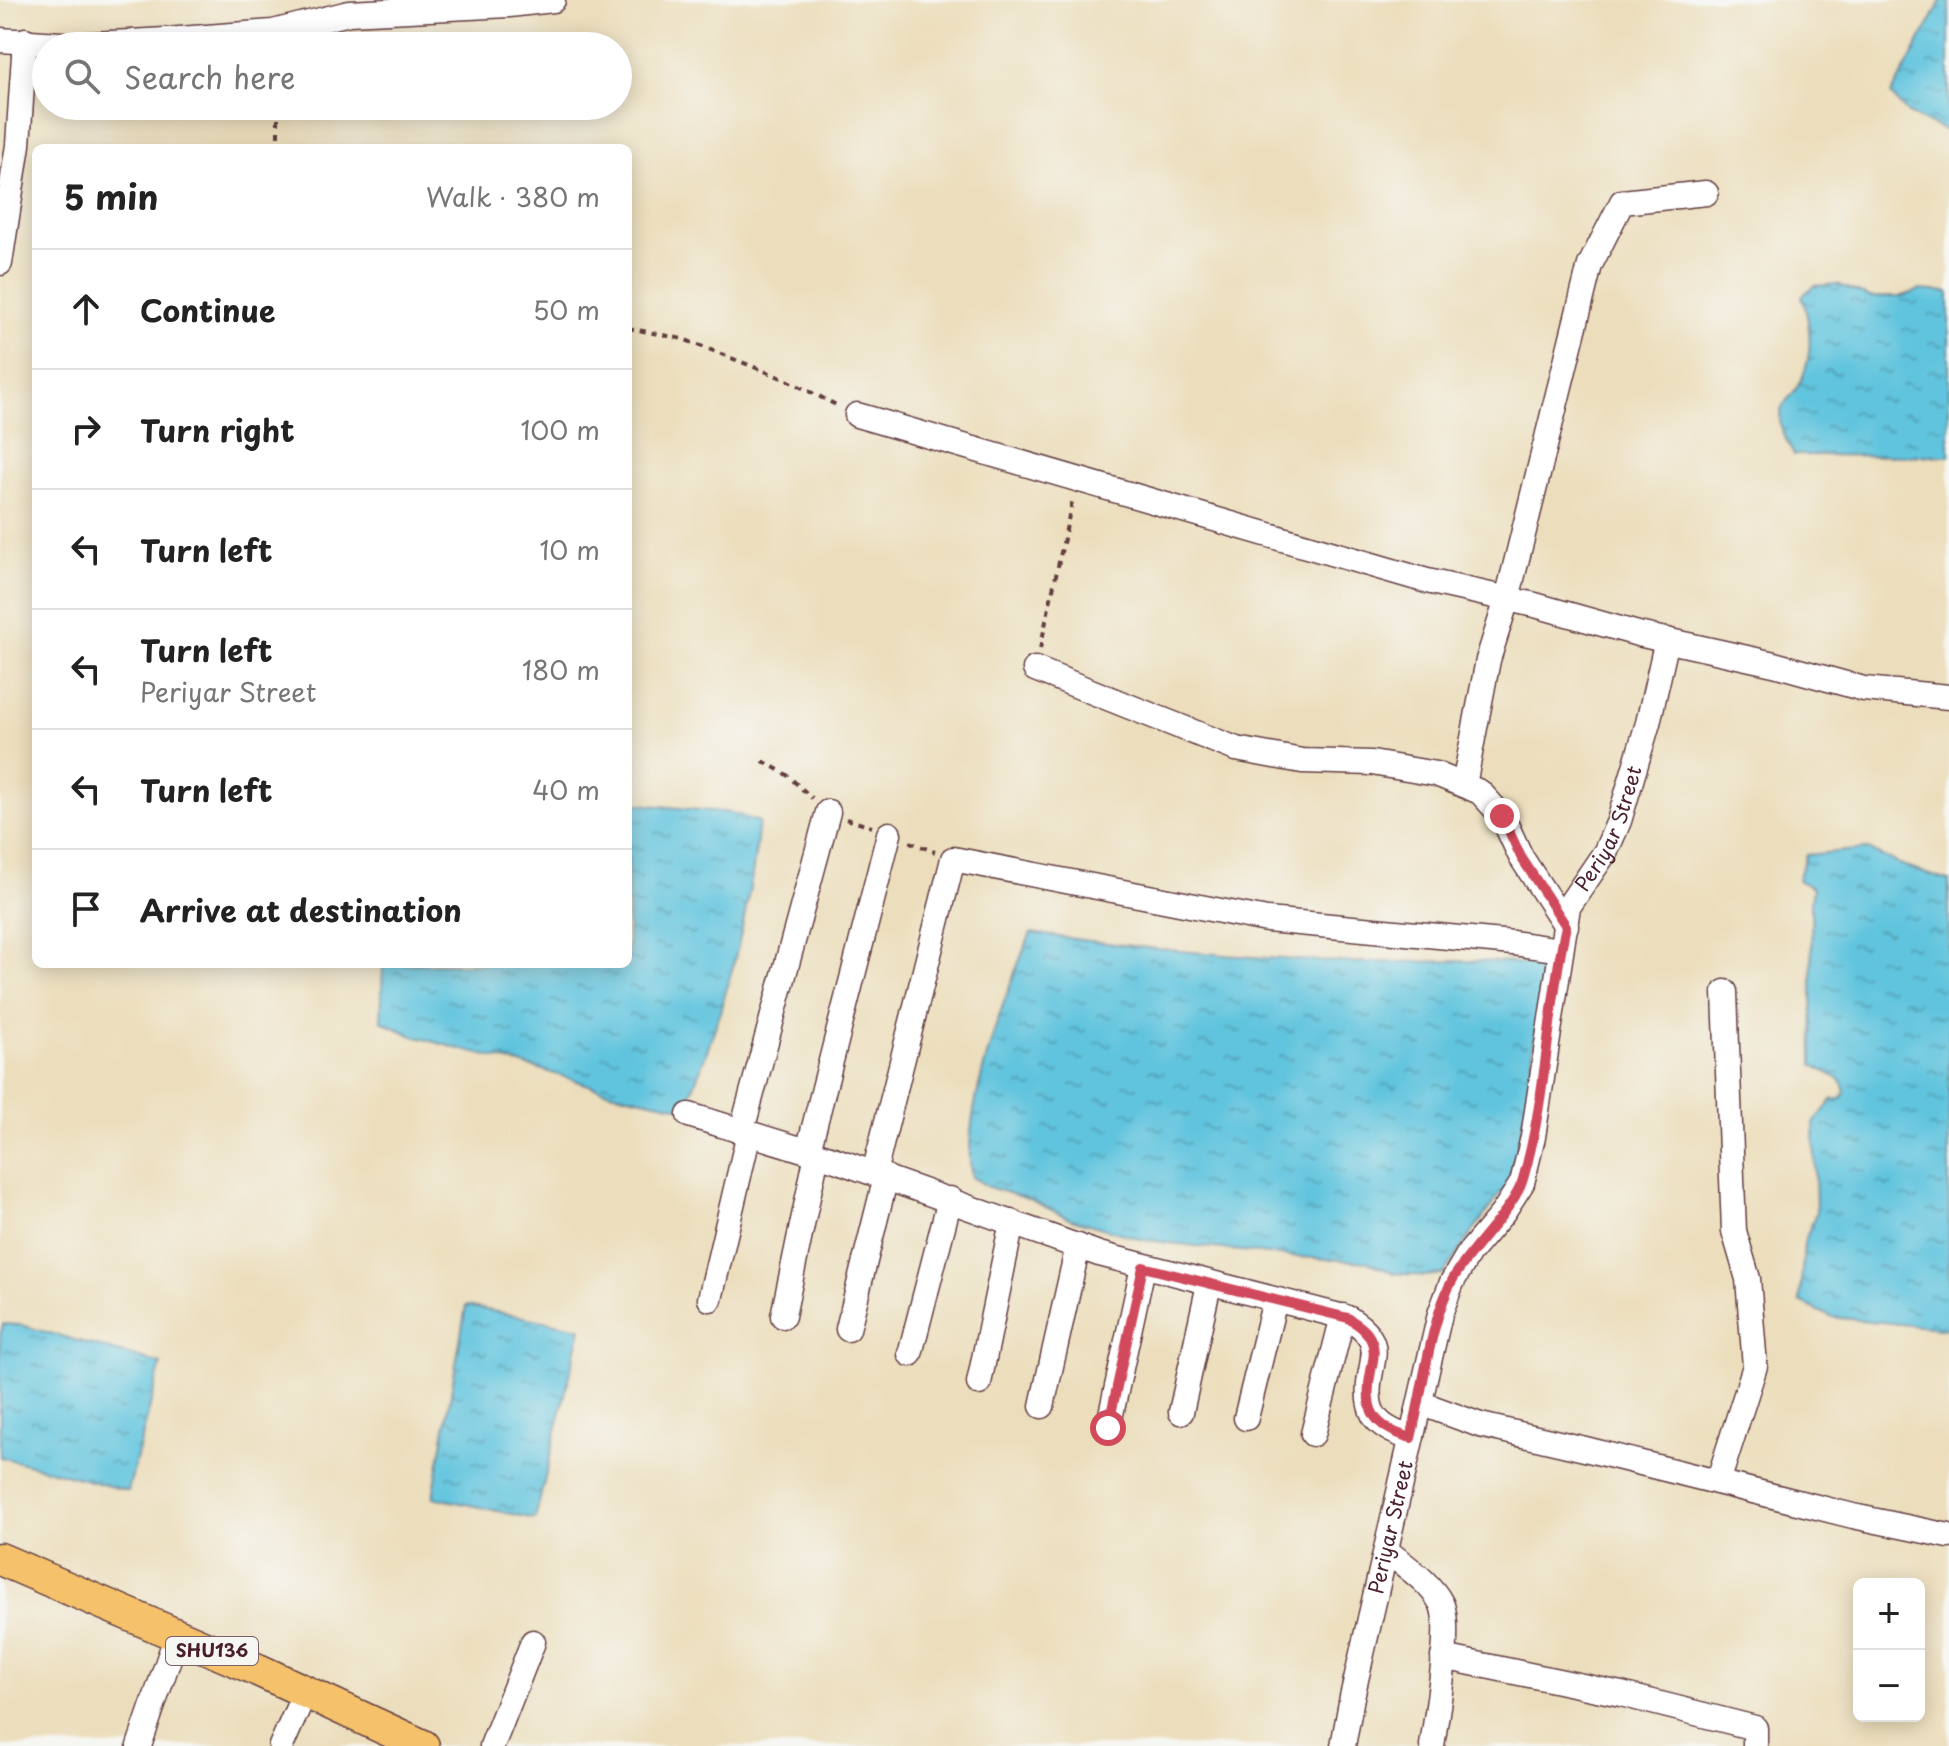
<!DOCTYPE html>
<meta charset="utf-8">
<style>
:root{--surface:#fff;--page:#f6f6f6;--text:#222;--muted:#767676;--line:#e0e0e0}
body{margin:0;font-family:"Playpen Sans",sans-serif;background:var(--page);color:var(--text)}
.controls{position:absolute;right:24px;bottom:24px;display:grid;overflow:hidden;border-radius:12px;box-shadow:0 4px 20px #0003}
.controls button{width:72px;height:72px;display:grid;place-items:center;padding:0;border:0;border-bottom:2px solid var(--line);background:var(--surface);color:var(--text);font:40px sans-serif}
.stop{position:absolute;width:24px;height:24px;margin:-18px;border:6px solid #d1495b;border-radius:50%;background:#fff}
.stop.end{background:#d1495b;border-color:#fff;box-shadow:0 2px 8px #0008}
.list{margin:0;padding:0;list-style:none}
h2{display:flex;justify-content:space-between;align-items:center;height:104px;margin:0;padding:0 32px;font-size:34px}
h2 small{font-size:26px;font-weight:400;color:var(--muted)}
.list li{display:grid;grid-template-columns:52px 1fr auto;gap:24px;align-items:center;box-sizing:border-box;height:120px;padding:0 32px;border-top:2px solid var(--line)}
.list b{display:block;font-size:30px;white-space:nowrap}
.list p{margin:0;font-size:26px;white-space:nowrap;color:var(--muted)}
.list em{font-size:26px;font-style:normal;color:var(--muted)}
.icon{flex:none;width:44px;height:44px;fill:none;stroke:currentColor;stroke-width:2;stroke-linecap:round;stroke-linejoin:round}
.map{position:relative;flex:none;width:1949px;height:1746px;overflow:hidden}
.search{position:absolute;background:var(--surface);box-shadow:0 4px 20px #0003;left:32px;top:32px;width:600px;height:88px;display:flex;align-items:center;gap:20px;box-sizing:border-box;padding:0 28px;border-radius:44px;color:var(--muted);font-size:30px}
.panel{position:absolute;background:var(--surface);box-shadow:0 4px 20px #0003;left:32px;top:144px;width:600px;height:824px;border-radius:12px}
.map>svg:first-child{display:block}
.water{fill:url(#water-ripples);stroke:#557284;stroke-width:2}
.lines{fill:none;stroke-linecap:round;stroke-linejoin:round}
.minor-casing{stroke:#623c41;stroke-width:27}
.major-casing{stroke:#623c41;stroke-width:35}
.path{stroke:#623c41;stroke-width:4;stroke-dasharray:6 6;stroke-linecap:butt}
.minor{stroke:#fff;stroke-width:24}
.major{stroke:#f5c16b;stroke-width:32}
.route{stroke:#d1495b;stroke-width:10}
.labels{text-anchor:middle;stroke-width:8;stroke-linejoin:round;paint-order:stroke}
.shield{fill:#f6f6f2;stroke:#7e6067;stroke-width:2}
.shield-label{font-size:18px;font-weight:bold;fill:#4a1f2b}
.street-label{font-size:20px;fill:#4a1f2b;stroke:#f6f6f2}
</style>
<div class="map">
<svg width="1949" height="1746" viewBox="0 0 1949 1746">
<defs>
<pattern id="water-ripples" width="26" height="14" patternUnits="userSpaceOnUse" patternTransform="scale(2)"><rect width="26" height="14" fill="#60c4de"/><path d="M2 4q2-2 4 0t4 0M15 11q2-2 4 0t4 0" fill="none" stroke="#519fb4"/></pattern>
</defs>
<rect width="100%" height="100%" fill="#f6f6f2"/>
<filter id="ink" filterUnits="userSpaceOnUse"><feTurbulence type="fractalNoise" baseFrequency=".0125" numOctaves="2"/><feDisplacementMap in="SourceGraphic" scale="16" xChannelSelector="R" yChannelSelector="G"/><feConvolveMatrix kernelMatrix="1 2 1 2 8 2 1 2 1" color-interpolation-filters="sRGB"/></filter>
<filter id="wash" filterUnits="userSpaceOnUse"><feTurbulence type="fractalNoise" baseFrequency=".006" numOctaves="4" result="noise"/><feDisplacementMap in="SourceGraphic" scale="32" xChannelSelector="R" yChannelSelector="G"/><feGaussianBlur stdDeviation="1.8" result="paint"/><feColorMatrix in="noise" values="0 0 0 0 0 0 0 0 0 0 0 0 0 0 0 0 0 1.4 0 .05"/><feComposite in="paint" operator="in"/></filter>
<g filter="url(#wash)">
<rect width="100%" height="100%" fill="#ecdebc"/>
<path class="water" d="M1942,0h7v132l-41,-18 -17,-19z
M1837,284l33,13h30l20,-7 29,2v164l-155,-1c-5,-10 -14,-24 -14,-35 0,-14 5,-17 13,-27 22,-29 19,-65 9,-97l12,-10z
M628,803l104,10 27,9c-10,98 -36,195 -74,286l-75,-16 -70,-23 -76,-19 -51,-14 -32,-15 2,-57h245z
M1866,849l43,19 40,13v448l-118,-12 -31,-15 4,-59 12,-31 -2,-89 19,-24h9l3,-7 -4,-12 -28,-15 -2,-163 2,-14 -15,-8 8,-25z
M1031,933c102,15 206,25 310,29 65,2 130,-5 195,3l5,7 -10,102 -16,98 -72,102 -18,2 -31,-3 -26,-11 -83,-6 -141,-16 -73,-21 -40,-19 -42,-13 -17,-10c-13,-59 34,-186 59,-244z
M466,1306l115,22 -46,191 -102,-22z
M3,1324l18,1 140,39 -33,127 -128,-34v-122z"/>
</g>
<g filter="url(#ink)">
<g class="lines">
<g class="minor-casing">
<g id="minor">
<path d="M0,40l75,5 91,-5 107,-8 76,-19 160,-8 44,-5"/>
<path d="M0,263l18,-118 7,-105"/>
<path d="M857,415l570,166 108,24 103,29 136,30 90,25 85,8"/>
<path d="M1035,669l201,80 66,12 70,2 64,11 44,18 22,24 19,41 45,69"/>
<path d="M1464,785l24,-125 19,-61 83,-334 32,-63 84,-9"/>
<path d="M689,1115l144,44 266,95 249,64c9,6 18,12 23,22 5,10 2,20 0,31 -8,39 2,56 40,67"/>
<path d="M742,1130l86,-318"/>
<path d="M808,1151l81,-317"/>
<path d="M874,1173l79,-314 314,61 246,23 48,7"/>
<path d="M710,1299l39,-166"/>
<path d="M783,1316l34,-162"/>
<path d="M848,1329l38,-152"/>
<path d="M910,1354l40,-155"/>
<path d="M979,1383l33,-161"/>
<path d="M1420,1403l60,22 105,24 268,67 96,20"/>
<path d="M1042,1406l36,-160"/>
<path d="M1181,1412l28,-128"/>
<path d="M1246,1418l29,-118"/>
<path d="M1108,1428l35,-161"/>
<path d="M1313,1434l30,-118"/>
<path d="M1718,1482l37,-116 -7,-87 -14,-48 -9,-239"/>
<path d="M1387,1551c18,15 43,31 54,52 12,23 -5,114 -9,143"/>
<path d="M1443,1657l178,37 134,34v18"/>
<path d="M139,1746l38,-111"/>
<path d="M281,1746l24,-54"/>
<path d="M492,1746l41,-104"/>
<path id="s1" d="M1343,1746l9,-49 88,-383 12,-32 17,-29 33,-39 20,-31 11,-46 35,-230 38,-56 13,-30 29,-98 19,-83"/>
</g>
</g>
<g class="major-casing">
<path id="major" d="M0,1559l258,111 165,76"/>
</g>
<path class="path" d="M278,148v-42
M628,328l55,11 104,41 53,27
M1040,649l33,-152
M763,761l24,14 25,23
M846,819l26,8
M910,842l25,10"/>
<use href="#minor" class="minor"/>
<use href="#major" class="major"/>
</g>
</g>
<g class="lines" filter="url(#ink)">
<path class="route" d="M1108,1428l35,-161 205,51c9,6 19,12 23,22 5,10 2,21 0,31 -8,39 2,56 40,67 12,-48 19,-117 42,-159 17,-30 62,-71 70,-100 24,-82 24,-169 43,-253l-45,-69 -19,-41"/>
</g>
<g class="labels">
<rect class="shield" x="166" y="1637" width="92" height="28" rx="6"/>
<g class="shield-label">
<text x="212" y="1657">SHU136</text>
</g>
<g class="street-label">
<text dy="7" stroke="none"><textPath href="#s1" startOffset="968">Periyar Street</textPath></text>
<text dy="7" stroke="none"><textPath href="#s1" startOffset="224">Periyar Street</textPath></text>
</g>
</g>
</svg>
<div class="controls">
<button>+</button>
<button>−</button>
</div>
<div class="stop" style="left:1108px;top:1428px"></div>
<div class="stop end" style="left:1502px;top:816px"></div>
<div class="search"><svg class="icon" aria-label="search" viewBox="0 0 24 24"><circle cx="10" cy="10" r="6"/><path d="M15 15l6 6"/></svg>Search here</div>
<section class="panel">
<h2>5 min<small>Walk · 380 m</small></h2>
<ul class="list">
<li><svg class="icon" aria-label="ahead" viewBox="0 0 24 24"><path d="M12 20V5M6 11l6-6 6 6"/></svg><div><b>Continue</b></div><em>50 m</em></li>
<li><svg class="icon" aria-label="right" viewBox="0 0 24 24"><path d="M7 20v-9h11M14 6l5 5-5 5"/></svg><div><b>Turn right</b></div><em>100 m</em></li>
<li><svg class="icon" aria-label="left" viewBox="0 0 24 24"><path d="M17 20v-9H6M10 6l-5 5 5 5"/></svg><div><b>Turn left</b></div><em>10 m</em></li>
<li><svg class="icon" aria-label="left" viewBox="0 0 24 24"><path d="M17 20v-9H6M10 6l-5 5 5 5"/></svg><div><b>Turn left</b><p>Periyar Street</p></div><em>180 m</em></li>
<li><svg class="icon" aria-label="left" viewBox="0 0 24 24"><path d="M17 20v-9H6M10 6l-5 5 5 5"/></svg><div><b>Turn left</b></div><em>40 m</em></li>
<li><svg class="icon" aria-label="arrive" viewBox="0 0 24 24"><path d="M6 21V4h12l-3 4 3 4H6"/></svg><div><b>Arrive at destination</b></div></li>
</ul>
</section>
</div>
